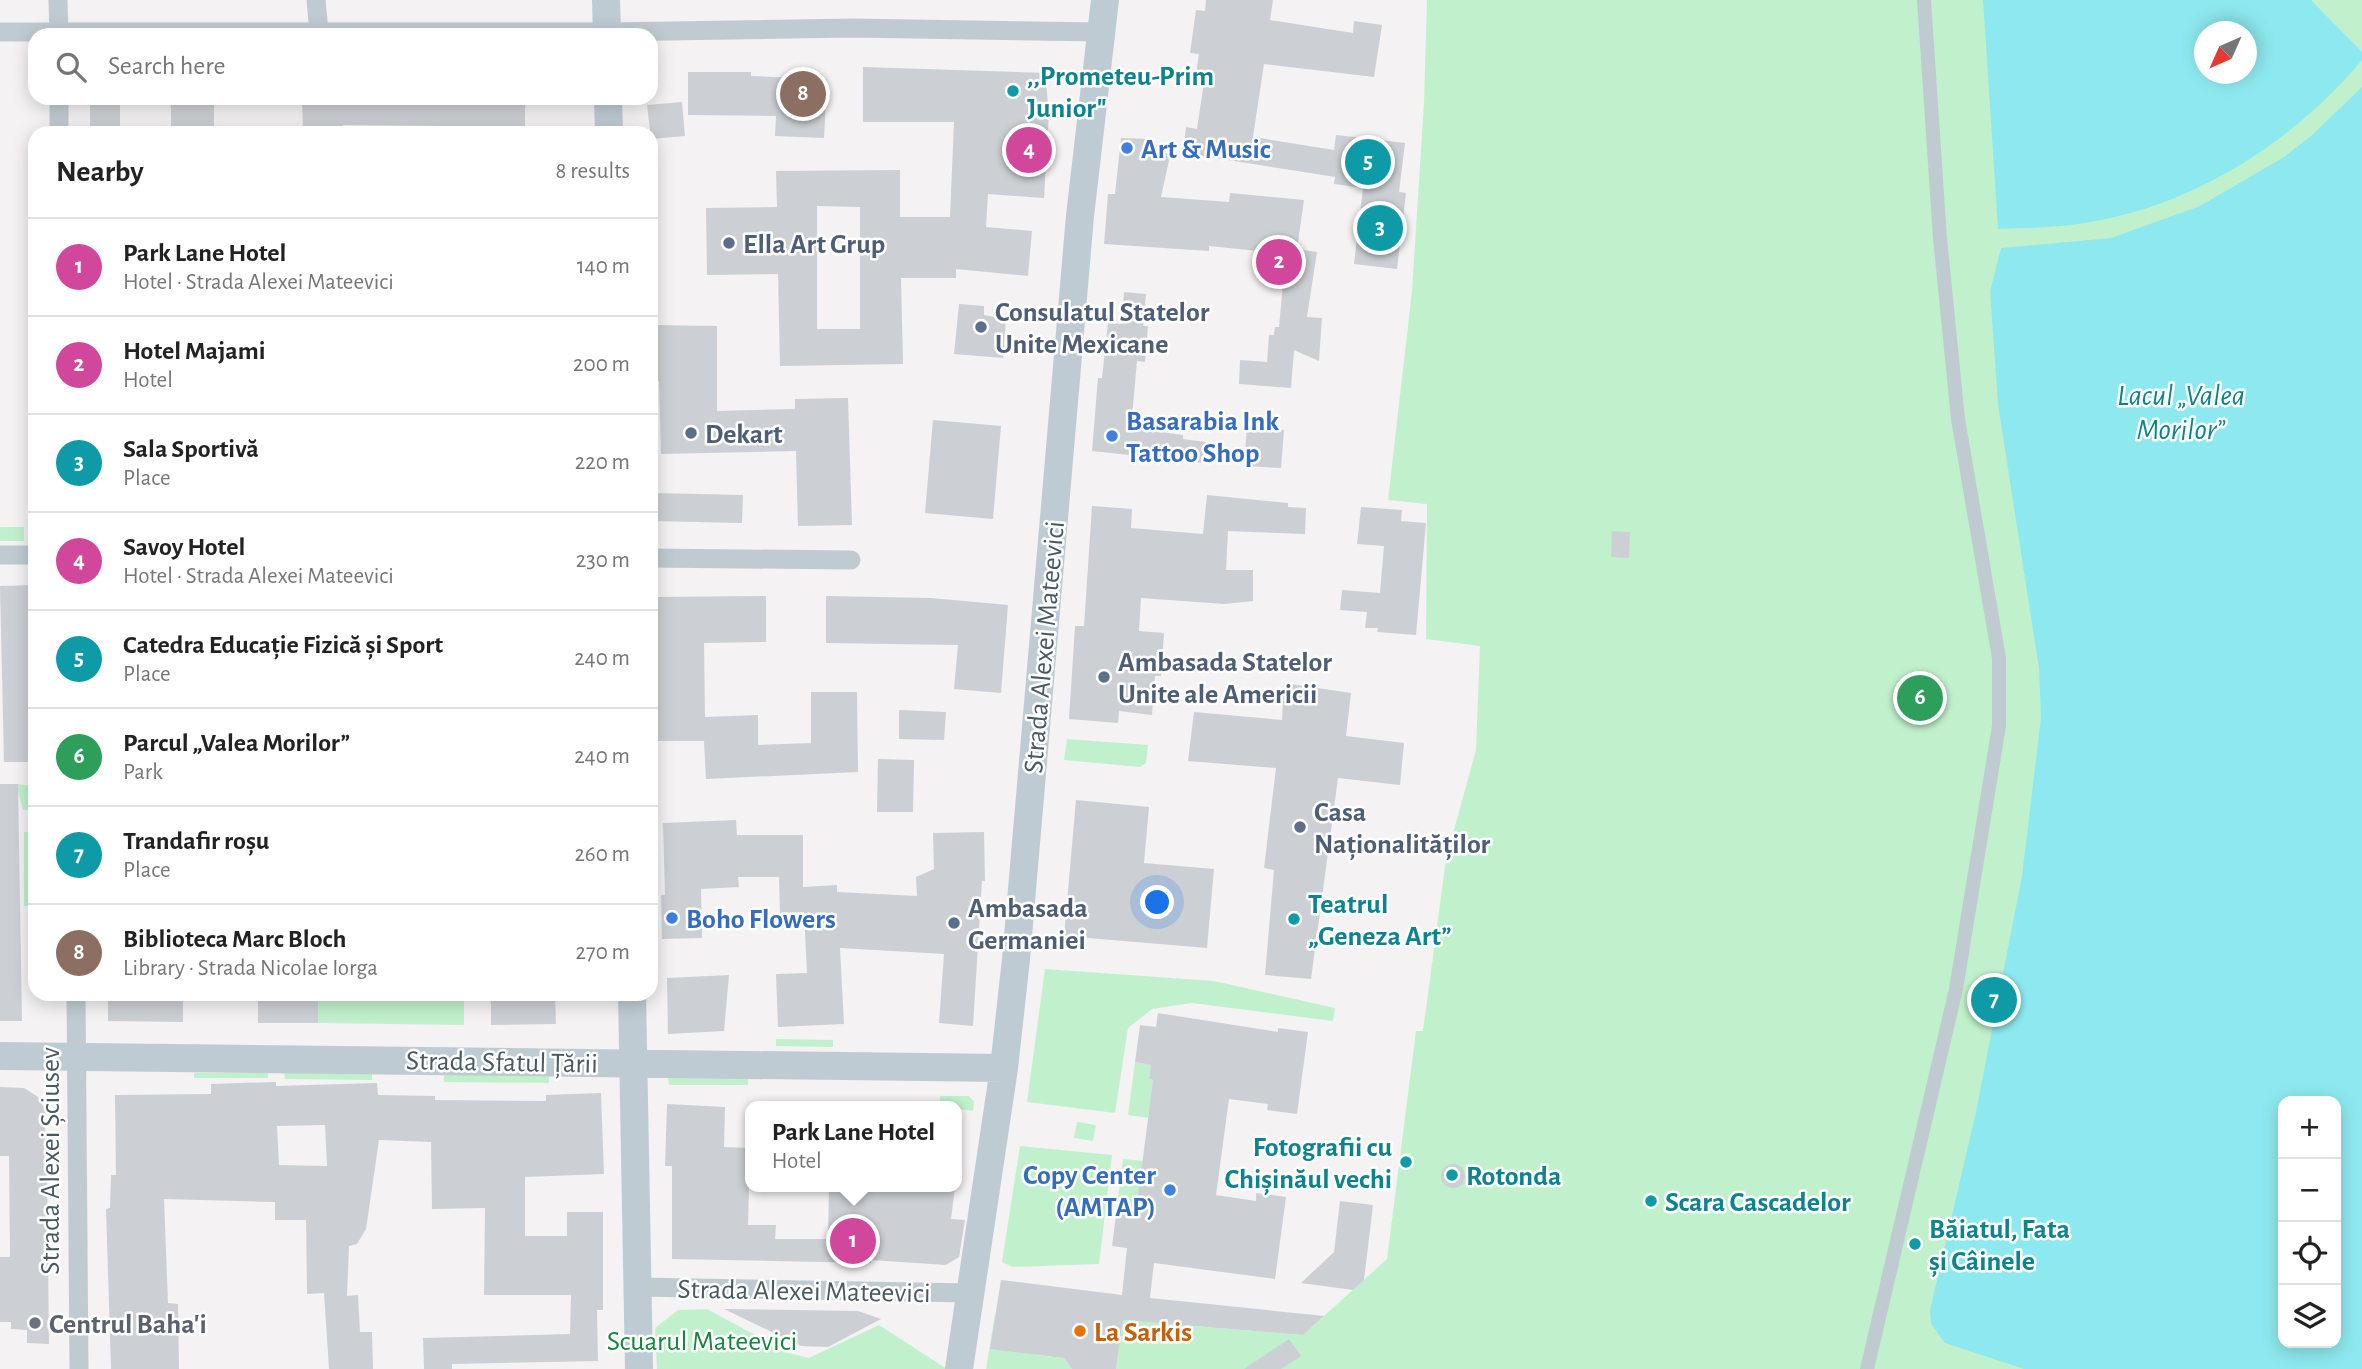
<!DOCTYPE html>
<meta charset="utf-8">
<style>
:root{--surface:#fff;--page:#f2f2f2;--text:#222;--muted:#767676;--line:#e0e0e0;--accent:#111827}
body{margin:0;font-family:"Alegreya Sans",sans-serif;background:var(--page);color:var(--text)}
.controls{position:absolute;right:21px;bottom:21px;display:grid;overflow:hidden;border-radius:14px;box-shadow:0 4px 18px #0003}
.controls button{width:63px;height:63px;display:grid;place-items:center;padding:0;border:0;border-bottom:2px solid var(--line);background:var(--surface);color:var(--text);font:35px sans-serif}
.compass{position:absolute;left:2194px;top:21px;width:63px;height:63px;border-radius:50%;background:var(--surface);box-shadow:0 4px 18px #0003;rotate:225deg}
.you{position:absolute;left:1158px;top:903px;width:24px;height:24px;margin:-18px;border:5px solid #fff;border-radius:50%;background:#1a73e8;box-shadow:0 0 0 10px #1a73e833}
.badge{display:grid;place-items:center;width:46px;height:46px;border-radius:50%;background:var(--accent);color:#fff;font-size:23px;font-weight:700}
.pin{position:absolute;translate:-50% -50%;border:4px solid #fff;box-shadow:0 2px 7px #0006}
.popup{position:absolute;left:745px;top:1101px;width:217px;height:91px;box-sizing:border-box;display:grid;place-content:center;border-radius:14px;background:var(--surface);filter:drop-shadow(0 2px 5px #0005);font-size:23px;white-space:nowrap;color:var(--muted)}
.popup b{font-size:26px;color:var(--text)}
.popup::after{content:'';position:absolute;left:50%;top:100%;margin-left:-14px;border:14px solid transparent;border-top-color:var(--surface)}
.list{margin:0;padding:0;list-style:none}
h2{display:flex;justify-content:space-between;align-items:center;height:91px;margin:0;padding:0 28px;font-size:30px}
h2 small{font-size:23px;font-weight:400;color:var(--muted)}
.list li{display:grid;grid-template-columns:46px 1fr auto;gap:21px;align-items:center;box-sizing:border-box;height:98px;padding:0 28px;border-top:2px solid var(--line)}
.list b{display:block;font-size:26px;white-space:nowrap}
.list p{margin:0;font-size:23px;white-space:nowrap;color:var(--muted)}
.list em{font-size:23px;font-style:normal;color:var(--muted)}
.icon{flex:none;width:38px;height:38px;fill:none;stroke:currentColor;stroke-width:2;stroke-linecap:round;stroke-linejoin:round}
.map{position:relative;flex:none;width:2362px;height:1369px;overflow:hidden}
.search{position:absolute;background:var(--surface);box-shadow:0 4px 18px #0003;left:28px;top:28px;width:630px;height:77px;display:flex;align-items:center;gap:18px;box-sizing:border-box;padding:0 24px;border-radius:21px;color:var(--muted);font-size:26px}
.panel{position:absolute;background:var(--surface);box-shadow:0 4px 18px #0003;left:28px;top:126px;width:630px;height:875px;border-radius:21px}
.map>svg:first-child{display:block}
.green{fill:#c1f1cc;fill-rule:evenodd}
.water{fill:#8de9ef;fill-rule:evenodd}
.building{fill:#ccd0d4;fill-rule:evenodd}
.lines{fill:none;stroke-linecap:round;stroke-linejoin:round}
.pedestrian{stroke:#c0cbd1;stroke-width:14}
.minor{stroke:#c0cbd1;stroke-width:19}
.secondary{stroke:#becbd3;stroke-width:28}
.culture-dot{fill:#0f9aa8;stroke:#fff;stroke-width:2.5}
.shop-dot{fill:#3f7fe0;stroke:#fff;stroke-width:2.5}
.service-dot{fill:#5c6f8a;stroke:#fff;stroke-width:2.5}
.worship-dot{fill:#6b7280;stroke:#fff;stroke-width:2.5}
.food-dot{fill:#e8710a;stroke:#fff;stroke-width:2.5}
.labels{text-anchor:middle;stroke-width:5;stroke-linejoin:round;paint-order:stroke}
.culture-label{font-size:28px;font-weight:bold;fill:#0d838f;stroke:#fff;text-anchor:start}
.shop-label{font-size:28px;font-weight:bold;fill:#366cbe;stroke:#fff;text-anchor:start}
.service-label{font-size:28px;font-weight:bold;fill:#4e5e75;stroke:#fff;text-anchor:start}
.street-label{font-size:28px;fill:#495960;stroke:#fff}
.worship-label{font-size:28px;font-weight:bold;fill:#5b616d;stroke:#fff;text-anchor:start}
.food-label{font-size:28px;font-weight:bold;fill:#c56008;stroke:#fff;text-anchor:start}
.park-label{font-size:28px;fill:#16853d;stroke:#fff}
.water-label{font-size:30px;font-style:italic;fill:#0b838a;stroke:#fff}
</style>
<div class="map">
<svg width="2362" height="1369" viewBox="0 0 2362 1369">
<rect width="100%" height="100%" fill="#f4f2f2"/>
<path class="green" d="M1427,0h935v1369h-1246l7,-49 180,15 84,-76 29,-228h7l23,-172 30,-109 4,-104 -54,-7 1,-135 -39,-4 24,-209 12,-188zM2204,32h42v42h-42zM2283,1101h53v242h-53z
M0,527h24v14h-24z
M1067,739l81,6 -2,18 -6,4 -76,-7z
M16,784l18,2v24h-11z
M24,832h11v74h-11z
M1045,969l169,12 121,27 -2,13 -141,-18 -40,6 -24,19 -13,85 -88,-11z
M318,994h146v31l-146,-2z
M776,1039l57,1v7l-57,-1z
M1135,1062l16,3 -2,14 5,1 -5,38 -21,-3z
M284,1072l88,1v7l-87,-1z
M194,1073h74v5h-74z
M444,1074l105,1v8l-105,-1z
M668,1078h80v7h-79z
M940,1096h29l5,6 -1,9 -33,-5z
M1077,1122l19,3 -3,16 -19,-3z
M1020,1146l92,9 -13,109 -86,3 -11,-5z
M1123,1159l20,2 -4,35h-4l-2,14 -16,-2z
M707,1309l81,44 21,5 70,-33 68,44h-290l-2,-41 23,-18z
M995,1315l44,8 -3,32 28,3 8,11h-86z"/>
<path class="water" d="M1983,0h328l51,52v8c-70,84 -174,149 -284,164 -27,4 -53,4 -80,5zM2204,32h42v42h-42z
M2362,87v1282h-338l-79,-26 -14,-19 -1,-14 46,-198 46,-236 19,-158 -2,-49 -41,-265 -8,-113 11,-43 110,-10 89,-32 84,-49 27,-21zM2283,1101h53v242h-53z"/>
<path class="building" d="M1206,0h67l-3,20 83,13 1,-12 28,4 -8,52 -110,-13 -11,73 81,13 2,-15 69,8 -6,49 7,1 -9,76 -43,-5 9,-76 -29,-4 1,-7 -152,-24 3,-26 11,2 8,-54 -9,-1 3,-20 -9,-1 6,-43 9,1z
M863,67l182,6 4,40 -5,85 -56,-4 -2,33 46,4 -4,45 -72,-7v9h-55l2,86 -123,2 -2,-92 -71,1 -1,-67 71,-1 -1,-36 124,-1v47h50l4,-95h-91zM817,206l43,1v122h-43z
M688,72h63v4l76,3 -3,59 -49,-2 1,-20 -88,-1z
M90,98h30v35h-30z
M171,98h43v35h-43z
M302,98h223v32l-77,2v-6l-105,-1 -1,8h-39z
M682,102l3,34 -34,3 -4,-34z
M1121,138l28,1 21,17 -9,41 68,5 1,-9 74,7 -7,49 20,3 -10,65 15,1 -3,43 -25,-11 -3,38 -52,-4 1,-24 27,2 2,-27h5l1,-8h4l4,-43 -22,-4 1,-7 -7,-1 3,-21 -49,-5v5l-105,-7 4,-50h7z
M1124,292l22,2 -3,32h5l-3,36 -8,-1 -6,67 52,7v4l23,3 -3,21 -111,-12 6,-73h4l6,-55 14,1z
M959,304l25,2v9l22,4 -3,39 -49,-4z
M651,325l66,1v85l78,-2v-10l53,-1 4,127 -54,1 -2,-75 -135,3 -2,-73h-8z
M933,420l68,6 -8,93 -68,-6z
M1247,427l37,3 -3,38 -37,-2z
M653,493l90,2 -1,28 -89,-2z
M1207,495l81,8v4l18,1 -1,26 -77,-3 -2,39h27v31l-29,3 -83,-6 -2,33 25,2 -3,43h-6l-3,39 -33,-4 -1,12 -49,-4 6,-93h9l8,-120 40,3 -1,19 72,6z
M1361,507l41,3 -1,11 25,2 -10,112 -39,-3 1,-4h-13l2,-16 -27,-2 2,-20 38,3 4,-47 -27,-2z
M1612,531l18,1 -1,26 -18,-1z
M35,585v177h-31l-4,-176z
M766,596v46l-62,1 1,74 53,-2v30l53,-2v-51h46l1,80 -152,7 -2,-38h-51l-2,-144z
M826,596l105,2 77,7 -7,88 -47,-4 4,-44 -132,-2z
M1284,683l67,10 -5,43 58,7 -4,42 -62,-7 -27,201 -46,-4 9,-105 -10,-2 12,-100 -88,-7 6,-49 88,8z
M899,710l47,2 -2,28 -45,-1z
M878,759l36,1 -1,52h-36z
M0,784h18l4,237h-22z
M1076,800l73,7 -5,56 70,6 -7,79 -143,-12z
M736,820l1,15h66v52l34,-2v7l80,4 -1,-19 18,-8 -1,-36 51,-1 1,49h-3l-9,145 -34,-3 5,-69 -104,-6 4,76 -66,3 -2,-53 31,-1 -3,-61 -24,1 -1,-36h-41l1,10 -38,2 1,49 -40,1 -1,-44h4l-2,-72z
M729,975l-5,56 -56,3 -1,-56z
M108,994h75v28l-75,-1z
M283,994h35v29h-60v-25l25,1z
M491,994h64l1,30 -65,1z
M1158,1013l120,19v-4l30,4 -11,82 -30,-4 1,-6 -39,-5 -13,96 40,6v-8l30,4 -11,82 -121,-16 -4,35 174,18 -21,19 -180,-15 -7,49h-44l-8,-11 -74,-9 11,-69 121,15 5,-47 -15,-2 5,-38 16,2 2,-15 3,1 15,-116 -4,-1 2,-14 -16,-3 5,-37 16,2z
M276,1082v4l101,-3 1,12 57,1v4l111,1v-6l55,-2 3,81 -79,3v59h42v-24h36v98h-6l1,51 -146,3v5h-28l-1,-31 147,-4 1,-39h-87l1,-87 -53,1 -1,-67 -52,-2 -13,89 -9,15 -8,2 -2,50 11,-1 2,37h12l1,37h-44l-5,-76 -17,1 -1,-74h-31v-18l-111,-3 4,104 10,1 1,65h-68l-5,-160 4,-1 1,-33h5l-1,-80 96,-1v-10zM325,1125l2,41 -48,-1 -2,-39z
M0,1087l24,1 14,9 8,14 -2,53h3l2,180 -22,-1v-13l-16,-1v-7h-11v-65h10l-1,-101h-9z
M667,1104l58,3 -1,40 26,1 -2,77h28l-1,14h53l1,-52h126l-4,32 14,1 -6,37 -13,8 -75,-5v3l-199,-4v-93h-7z
M1441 1176a12 12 0 1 1 24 0a12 12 0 1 1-24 0Z
M1340,1201l33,4 -9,75 -11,10 -52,-7 33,-31z
M724,1309l134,2 23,8 -53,28 -27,-1z
M1289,1339l12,17 -20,13h-37z"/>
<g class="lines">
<path class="pedestrian" d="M1867,1369l89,-380 43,-263v-68l-41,-239 -18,-181 -16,-238"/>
<path class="minor" d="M58,0l1,35
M316,0l3,32
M0,32h607l246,-4 247,4
M59,98v35
M0,555h35
M651,558l200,2
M76,994l3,375
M637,1287l334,6"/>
<path class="secondary" d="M606,0l1,35
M608,98l1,35
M632,994l7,375
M0,1056l1004,12
M959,1369l45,-301 12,-109 64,-743 25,-216"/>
</g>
<g class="culture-dot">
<circle cx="1013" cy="91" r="7"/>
<circle cx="1294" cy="919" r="7"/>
<circle cx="1406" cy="1162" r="7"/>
<circle cx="1452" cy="1175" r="7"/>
<circle cx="1651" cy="1201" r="7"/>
<circle cx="1915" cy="1244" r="7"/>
</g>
<g class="shop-dot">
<circle cx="1127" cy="148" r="7"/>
<circle cx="1112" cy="436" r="7"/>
<circle cx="672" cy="918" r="7"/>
<circle cx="1170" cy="1190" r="7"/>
</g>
<g class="service-dot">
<circle cx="729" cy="243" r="7"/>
<circle cx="981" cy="327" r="7"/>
<circle cx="691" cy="433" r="7"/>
<circle cx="1104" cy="677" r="7"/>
<circle cx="1300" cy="827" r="7"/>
<circle cx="954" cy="923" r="7"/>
</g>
<circle class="worship-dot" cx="35" cy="1323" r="7"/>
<circle class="food-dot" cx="1080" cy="1331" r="7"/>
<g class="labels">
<g class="culture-label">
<text x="1027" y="85">,,Prometeu-Prim<tspan x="1027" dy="32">Junior"</tspan></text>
<text x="1308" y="913">Teatrul<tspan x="1308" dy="32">„Geneza Art”</tspan></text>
<text x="1392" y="1156" text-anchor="end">Fotografii cu<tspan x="1392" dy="32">Chișinăul vechi</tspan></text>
<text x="1466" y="1185">Rotonda</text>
<text x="1665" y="1211">Scara Cascadelor</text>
<text x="1929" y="1238">Băiatul, Fata<tspan x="1929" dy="32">și Câinele</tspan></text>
</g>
<g class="shop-label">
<text x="1141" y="158">Art &amp; Music</text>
<text x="1126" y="430">Basarabia Ink<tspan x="1126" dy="32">Tattoo Shop</tspan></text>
<text x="686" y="928">Boho Flowers</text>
<text x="1156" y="1184" text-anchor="end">Copy Center<tspan x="1156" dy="32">(AMTAP)</tspan></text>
</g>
<g class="service-label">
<text x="743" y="253">Ella Art Grup</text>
<text x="995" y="321">Consulatul Statelor<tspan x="995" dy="32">Unite Mexicane</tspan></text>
<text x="705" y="443">Dekart</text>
<text x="1118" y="671">Ambasada Statelor<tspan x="1118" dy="32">Unite ale Americii</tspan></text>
<text x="1314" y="821">Casa<tspan x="1314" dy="32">Naționalităților</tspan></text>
<text x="968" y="917">Ambasada<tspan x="968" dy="32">Germaniei</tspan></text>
</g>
<g class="street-label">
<text transform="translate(1043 647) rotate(-85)" y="10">Strada Alexei Mateevici</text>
<text transform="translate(502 1061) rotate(1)" y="10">Strada Sfatul Țării</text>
<text transform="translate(49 1161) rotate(-90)" y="10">Strada Alexei Șciusev</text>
<text transform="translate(804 1290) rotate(1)" y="10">Strada Alexei Mateevici</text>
</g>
<g class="worship-label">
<text x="49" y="1333">Centrul Baha'i</text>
</g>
<g class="food-label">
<text x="1094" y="1341">La Sarkis</text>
</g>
<g class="park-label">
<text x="702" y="1350">Scuarul Mateevici</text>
</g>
<g class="water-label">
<text x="2181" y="405">Lacul „Valea<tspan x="2181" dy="34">Morilor”</tspan></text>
</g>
</g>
</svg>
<div class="controls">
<button>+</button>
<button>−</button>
<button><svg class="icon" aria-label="locate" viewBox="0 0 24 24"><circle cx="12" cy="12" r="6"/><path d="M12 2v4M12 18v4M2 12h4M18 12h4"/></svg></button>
<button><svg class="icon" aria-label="layers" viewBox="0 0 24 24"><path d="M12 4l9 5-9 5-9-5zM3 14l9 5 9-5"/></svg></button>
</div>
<svg class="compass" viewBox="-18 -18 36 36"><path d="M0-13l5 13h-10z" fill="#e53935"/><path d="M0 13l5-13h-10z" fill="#767676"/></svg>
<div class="you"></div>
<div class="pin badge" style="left:853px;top:1241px;background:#d1479c">1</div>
<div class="popup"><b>Park Lane Hotel</b>Hotel</div>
<div class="pin badge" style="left:1279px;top:262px;background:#d1479c">2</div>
<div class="pin badge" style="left:1380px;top:228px;background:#0f9aa8">3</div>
<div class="pin badge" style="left:1029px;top:150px;background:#d1479c">4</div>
<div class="pin badge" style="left:1368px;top:162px;background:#0f9aa8">5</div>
<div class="pin badge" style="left:1920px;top:698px;background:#2e9e5b">6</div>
<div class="pin badge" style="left:1994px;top:1000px;background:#0f9aa8">7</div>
<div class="pin badge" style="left:803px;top:94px;background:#8d6e63">8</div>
<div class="search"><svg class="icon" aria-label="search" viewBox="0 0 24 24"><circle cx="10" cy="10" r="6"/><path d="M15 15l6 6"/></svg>Search here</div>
<section class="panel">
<h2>Nearby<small>8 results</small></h2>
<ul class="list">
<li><span class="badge" style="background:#d1479c">1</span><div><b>Park Lane Hotel</b><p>Hotel · Strada Alexei Mateevici</p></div><em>140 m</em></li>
<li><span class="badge" style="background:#d1479c">2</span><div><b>Hotel Majami</b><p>Hotel</p></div><em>200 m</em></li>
<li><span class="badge" style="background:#0f9aa8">3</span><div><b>Sala Sportivă</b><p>Place</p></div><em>220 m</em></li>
<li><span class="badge" style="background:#d1479c">4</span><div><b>Savoy Hotel</b><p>Hotel · Strada Alexei Mateevici</p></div><em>230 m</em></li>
<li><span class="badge" style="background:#0f9aa8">5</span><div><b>Catedra Educație Fizică și Sport</b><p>Place</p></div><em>240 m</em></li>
<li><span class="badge" style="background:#2e9e5b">6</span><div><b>Parcul „Valea Morilor”</b><p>Park</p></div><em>240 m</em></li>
<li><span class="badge" style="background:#0f9aa8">7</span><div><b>Trandafir roșu</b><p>Place</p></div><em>260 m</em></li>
<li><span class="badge" style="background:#8d6e63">8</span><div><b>Biblioteca Marc Bloch</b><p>Library · Strada Nicolae Iorga</p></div><em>270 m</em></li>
</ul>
</section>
</div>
